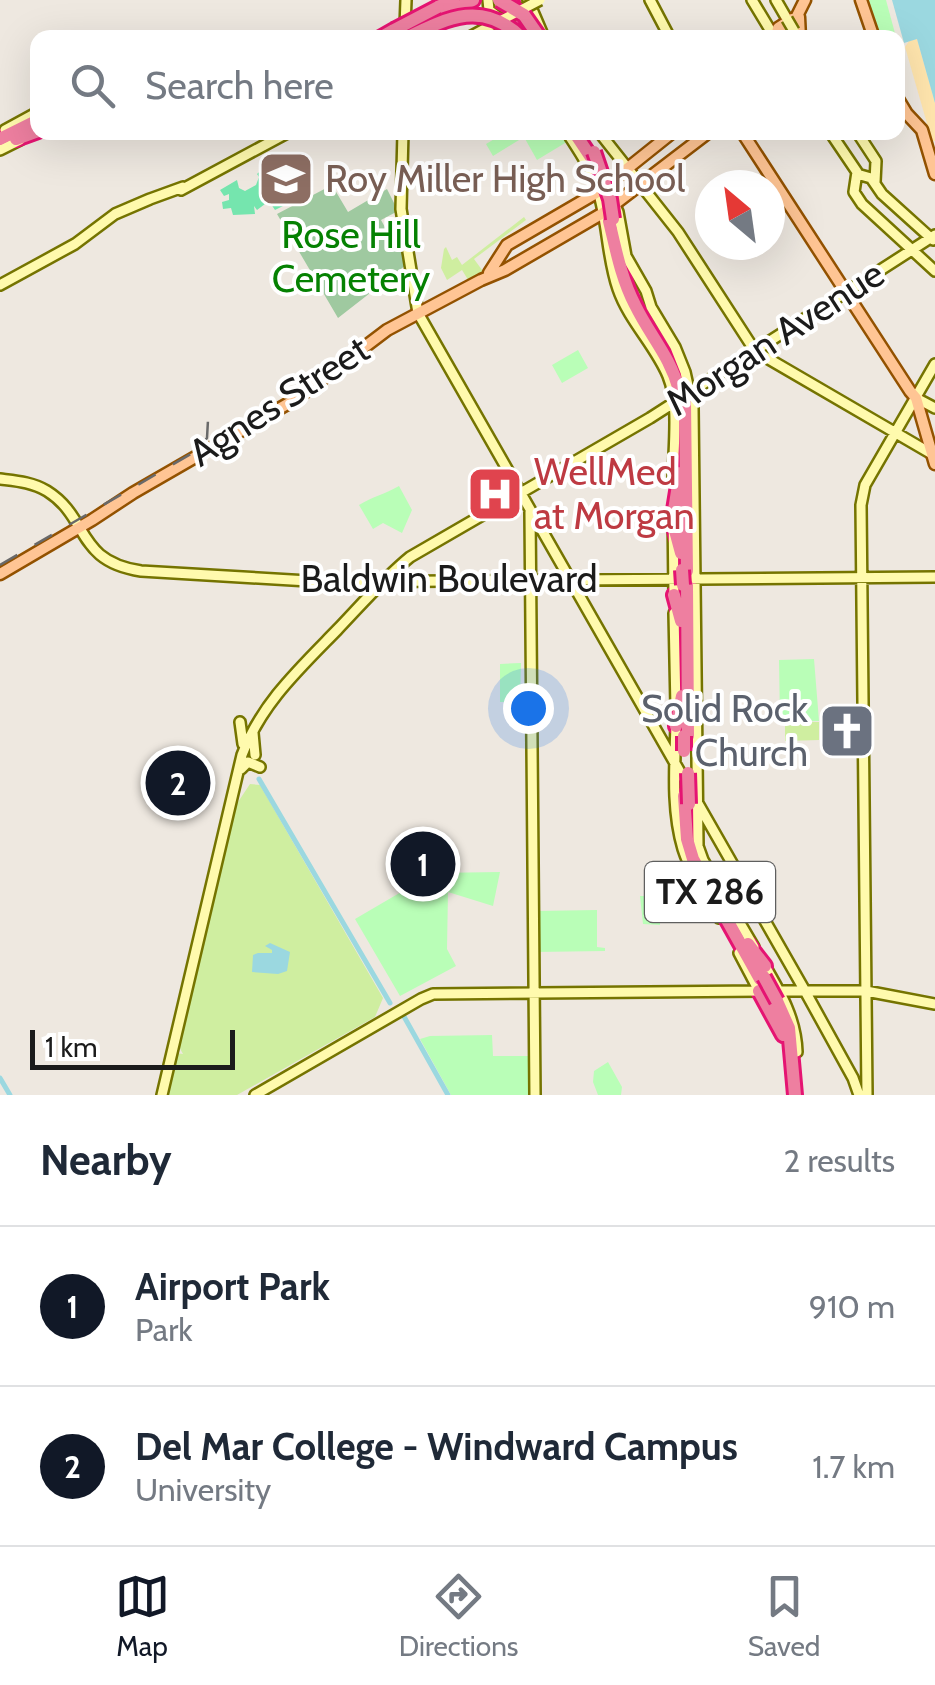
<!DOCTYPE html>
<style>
:root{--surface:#fff;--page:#f6f6f7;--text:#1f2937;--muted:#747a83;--line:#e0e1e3;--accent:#111827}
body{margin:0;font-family:Cabin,sans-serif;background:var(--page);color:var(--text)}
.compass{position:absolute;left:695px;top:170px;width:90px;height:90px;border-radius:50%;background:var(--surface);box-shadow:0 10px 40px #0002;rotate:331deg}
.scale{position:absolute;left:30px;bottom:25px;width:205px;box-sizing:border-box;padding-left:10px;border:5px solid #1b1b1b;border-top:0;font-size:28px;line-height:35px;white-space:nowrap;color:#1b1b1b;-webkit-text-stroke:8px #fff;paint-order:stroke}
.you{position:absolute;left:528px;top:708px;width:35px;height:35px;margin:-25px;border:8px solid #fff;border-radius:50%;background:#1a73e8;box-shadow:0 0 0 15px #1a73e833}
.badge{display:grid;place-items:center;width:65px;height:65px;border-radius:50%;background:var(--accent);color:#fff;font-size:32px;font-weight:700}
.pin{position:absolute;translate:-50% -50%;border:5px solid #fff;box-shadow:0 2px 10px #0006}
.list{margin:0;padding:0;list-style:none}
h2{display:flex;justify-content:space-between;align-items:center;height:130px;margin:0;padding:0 40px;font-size:42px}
h2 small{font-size:32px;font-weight:400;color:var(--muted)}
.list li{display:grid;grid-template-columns:65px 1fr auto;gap:30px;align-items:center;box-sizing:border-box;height:160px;padding:0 40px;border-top:2px solid var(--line)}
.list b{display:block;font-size:38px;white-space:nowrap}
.list p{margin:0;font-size:32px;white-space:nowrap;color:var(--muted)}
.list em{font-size:32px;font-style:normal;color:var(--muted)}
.icon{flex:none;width:55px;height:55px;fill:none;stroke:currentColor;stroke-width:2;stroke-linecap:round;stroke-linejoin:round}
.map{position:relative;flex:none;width:935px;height:1095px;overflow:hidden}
.search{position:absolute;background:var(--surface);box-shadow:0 10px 40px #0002;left:30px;right:30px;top:30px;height:110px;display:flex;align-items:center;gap:25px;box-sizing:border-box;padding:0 35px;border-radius:20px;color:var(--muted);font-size:38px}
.sheet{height:450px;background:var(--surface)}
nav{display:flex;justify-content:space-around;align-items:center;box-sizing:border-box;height:140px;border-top:2px solid var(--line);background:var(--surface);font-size:28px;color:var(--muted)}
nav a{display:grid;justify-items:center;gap:5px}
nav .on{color:var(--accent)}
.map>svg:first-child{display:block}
.grass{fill:#cfeea0}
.sand{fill:#ffe5ad}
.cemetery{fill:#9fc9a0}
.park{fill:#b9feb7}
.pitch{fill:#75e5ae}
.water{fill:#9bd8e0}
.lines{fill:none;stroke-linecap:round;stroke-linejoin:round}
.canal{stroke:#9bd8e0;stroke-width:5}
.secondary-casing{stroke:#757400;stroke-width:14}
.primary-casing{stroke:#935200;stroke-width:15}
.motorway-casing{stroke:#e51472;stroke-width:18}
.secondary{stroke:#fffaad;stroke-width:9}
.primary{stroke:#ffc594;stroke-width:10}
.motorway{stroke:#ee7fa0;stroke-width:12}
.rail{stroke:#696969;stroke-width:2.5;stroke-dasharray:20 20;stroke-linecap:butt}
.secondary-bridge-casing{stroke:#757400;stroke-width:14;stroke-linecap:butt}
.motorway-bridge-casing{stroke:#e51472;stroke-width:18;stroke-linecap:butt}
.secondary-bridge{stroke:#fffaad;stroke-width:9}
.motorway-bridge{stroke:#ee7fa0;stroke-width:12}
.labels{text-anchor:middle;stroke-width:8;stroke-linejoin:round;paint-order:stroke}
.shield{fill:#fff;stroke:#5f5f5f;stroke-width:2.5}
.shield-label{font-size:35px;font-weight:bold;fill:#1b1b1b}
.education-label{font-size:38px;fill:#785e54;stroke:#fff;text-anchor:start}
.park-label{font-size:38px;fill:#058102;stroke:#fff}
.street-label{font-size:38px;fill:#1b1b1b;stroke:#fff}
.health-label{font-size:38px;fill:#be3a42;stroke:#fff;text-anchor:start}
.worship-label{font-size:38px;fill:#5b616d;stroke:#fff;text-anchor:end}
</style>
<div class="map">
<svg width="935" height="1095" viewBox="0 0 935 1095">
<rect width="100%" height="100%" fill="#eee8e0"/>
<path class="grass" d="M524,217l2,3 -52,39 11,15 -15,9 -8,-13 -15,10 -6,-12 3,-19 2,-2 6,13 5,-3 5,8z
M785,722h34v18l-34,1z
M250,784l10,1 123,213 -8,19 -138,78h-72l11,-42 7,1 -5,-9 54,-234z"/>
<path class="sand" d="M917,39l18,64v38h-3l-27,-94 4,-6z"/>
<path class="cemetery" d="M332,185l16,27 39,-23 8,16 3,-1v7l-17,9 16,29 7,-1 2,17 -68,53 -61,-104z"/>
<path class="park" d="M863,0h23l10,37h-21z
M506,132l60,1 4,7 -33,20 -13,-23 -31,19 -7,-12z
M578,350l10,18 -26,15 -10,-18z
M399,486l13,24 -10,23 -19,-10 -10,6 -14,-24c13,-8 26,-11 40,-19z
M814,659l5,62 -39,1 -1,-62z
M521,663l-1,39h-20v-38z
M429,844l7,1 -1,28 65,-1 -7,34 -45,-14 -1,57 9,17 -56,30 -45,-77 65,-38 -14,-26z
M640,896h27v14l-7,2v13l-17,-1z
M597,910v37l8,1v3l-70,1v-41z
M492,1035l1,21h39v39h-81l-31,-56 10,-3z
M608,1062l14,25 -1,8h-23l-5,-13 1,-11z"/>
<path class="pitch" d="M266,166c14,0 18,13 24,24l-3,5 4,7 -16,8 -6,-9 -12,9 -3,-4 1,8 -22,1 -2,-7 -8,1 -1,-7 7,-2v-6l-5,2 -4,-6 17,-10 2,8 6,3 11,-6 3,-8 -2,-3z"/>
<path class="water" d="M892,0h43v103l-18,-64 -13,4z
M270,943l20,9 -3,19 -9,3 -26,-2 1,-17 5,-2h14v-3l-7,-4z"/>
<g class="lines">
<path class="canal" d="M259,779l131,224
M402,1013l46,82
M0,1078l10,17"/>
<g class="secondary-casing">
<path id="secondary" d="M488,0l1,10 8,6
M528,0l15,35
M650,0l20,38
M752,0l23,38
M776,0l11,19
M405,27l1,-27
M468,38l26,-14
M5,130l33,-18
M403,132l-2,77 17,104 387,678 48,87 6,17
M599,132l79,100 77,119 177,103
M830,132l27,40 -3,20 8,12 73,67
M857,132l19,29 -1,21
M570,137c11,17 23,35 28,54 10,32 9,67 20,98 11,32 37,56 50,87 12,29 5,75 5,107
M0,150l20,-10
M857,174l14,4 11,16 51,46
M181,190l108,-58
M613,201l5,11 8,44 20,35 5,16 24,40 10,25 8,36 5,438 5,14 51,87
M0,285l75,-41 40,-30 35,-15 33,-12
M916,398l19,10
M0,479c16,2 32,3 47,12 43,27 28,70 94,80l184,11 610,-5
M673,508l1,90
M530,512l5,583
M674,613l2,95
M240,722l3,22
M676,723c-1,41 -5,86 7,126 8,25 23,47 36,69
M253,733l2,22
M241,769l7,-7 12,5
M739,953l20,38
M762,961c17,29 34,56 35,91
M776,991h90l69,13
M162,1095l80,-340c19,-51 57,-86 95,-125 24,-25 46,-51 73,-73l240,-139 285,-183
M255,1095l166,-96 12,-5 328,-3
M867,1095l-6,-590 4,-20 70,-121"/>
</g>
<g class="primary-casing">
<path id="primary" d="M861,0l13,38
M799,17l1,21
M776,38l2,-10 14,-9
M786,38l19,-38
M898,99l9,15 15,16 13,44
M742,132l168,259 6,7 19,66
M489,273l18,-28 91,-53 75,-60
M0,574l92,-54 41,-27 163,-94 91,-69 94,-50 24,-10 98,-57 106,-81"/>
</g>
<g class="motorway-casing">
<path id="motorway" d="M513,5l3,11 15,22
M438,7l15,-7
M429,22l44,-22
M380,38l14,-8
M574,132l20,30
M0,139l38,-19
M16,139l22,-8
M609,221c7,29 12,57 26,84 15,31 35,51 44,85
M685,403l2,168
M674,510l6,-37
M674,527l7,26
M687,585l1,151
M674,595l7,26
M676,726l6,-30
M684,796l3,43 6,20 67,120
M748,944l17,22
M759,991l24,44
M777,1001l12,27 6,67"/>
</g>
<use href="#secondary" class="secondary"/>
<use href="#primary" class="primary"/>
<use href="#motorway" class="motorway"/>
<path class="rail" d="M0,565l196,-114 11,-13 1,-18"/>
<g class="secondary-bridge-casing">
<path id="secondary-bridge" d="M787,19l7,12
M498,22l42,-22"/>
</g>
<g class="motorway-bridge-casing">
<path id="motorway-bridge" d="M499,0l25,15 16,23
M394,30l44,-23
M406,38c43,-21 77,-38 116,0
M594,152l16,47 3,20
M679,390l2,15
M682,570l1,15
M684,736v15
M688,773l1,31
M764,977l13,24"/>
</g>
<use href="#secondary-bridge" class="secondary-bridge"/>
<use href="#motorway-bridge" class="motorway-bridge"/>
</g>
<defs>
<g id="school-square" transform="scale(2.875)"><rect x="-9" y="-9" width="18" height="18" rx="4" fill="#8d6e63" stroke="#fff"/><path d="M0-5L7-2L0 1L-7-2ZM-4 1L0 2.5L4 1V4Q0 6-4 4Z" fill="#fff"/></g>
<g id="hospital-square" transform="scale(2.875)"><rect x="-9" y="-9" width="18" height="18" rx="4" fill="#e0444e" stroke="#fff"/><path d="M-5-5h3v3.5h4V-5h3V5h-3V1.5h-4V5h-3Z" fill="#fff"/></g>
<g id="church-square" transform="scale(2.875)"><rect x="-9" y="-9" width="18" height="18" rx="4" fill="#6b7280" stroke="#fff"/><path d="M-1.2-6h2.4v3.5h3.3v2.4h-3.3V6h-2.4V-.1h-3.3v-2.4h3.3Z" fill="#fff"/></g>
</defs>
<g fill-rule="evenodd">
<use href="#school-square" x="286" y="179"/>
<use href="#hospital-square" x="495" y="494"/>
<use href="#church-square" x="847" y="731"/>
</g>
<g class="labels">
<rect class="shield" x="645" y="862" width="130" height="60" rx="8"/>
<g class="shield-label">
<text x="710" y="904">TX 286</text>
</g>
<g class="education-label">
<text x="325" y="192">Roy Miller High School</text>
</g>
<g class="park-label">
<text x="351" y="248">Rose Hill<tspan x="351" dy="44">Cemetery</tspan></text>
</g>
<g class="street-label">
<text transform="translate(775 338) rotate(-33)" y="13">Morgan Avenue</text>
<text transform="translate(279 401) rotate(-33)" y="13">Agnes Street</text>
<text x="449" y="592">Baldwin Boulevard</text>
</g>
<g class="health-label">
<text x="534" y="485">WellMed<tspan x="534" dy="44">at Morgan</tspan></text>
</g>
<g class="worship-label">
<text x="808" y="722">Solid Rock<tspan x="808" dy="44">Church</tspan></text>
</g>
</g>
</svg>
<svg class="compass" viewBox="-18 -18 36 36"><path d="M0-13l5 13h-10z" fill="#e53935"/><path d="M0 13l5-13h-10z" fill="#747a83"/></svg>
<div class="scale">1 km</div>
<div class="you"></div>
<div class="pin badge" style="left:423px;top:864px">1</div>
<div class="pin badge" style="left:178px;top:783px">2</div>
<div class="search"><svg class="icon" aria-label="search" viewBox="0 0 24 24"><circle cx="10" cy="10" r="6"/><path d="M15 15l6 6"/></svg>Search here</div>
</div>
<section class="sheet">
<h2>Nearby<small>2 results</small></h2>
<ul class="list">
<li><span class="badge">1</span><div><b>Airport Park</b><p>Park</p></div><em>910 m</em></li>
<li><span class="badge">2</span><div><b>Del Mar College - Windward Campus</b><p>University</p></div><em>1.7 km</em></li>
</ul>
</section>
<nav>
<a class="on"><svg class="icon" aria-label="map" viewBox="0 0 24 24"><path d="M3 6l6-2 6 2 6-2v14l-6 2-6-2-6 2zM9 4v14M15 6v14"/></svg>Map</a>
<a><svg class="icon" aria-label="directions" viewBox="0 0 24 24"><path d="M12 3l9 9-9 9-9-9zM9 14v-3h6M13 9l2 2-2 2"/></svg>Directions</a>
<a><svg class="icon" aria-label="saved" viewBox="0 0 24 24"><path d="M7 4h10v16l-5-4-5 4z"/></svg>Saved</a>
</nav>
